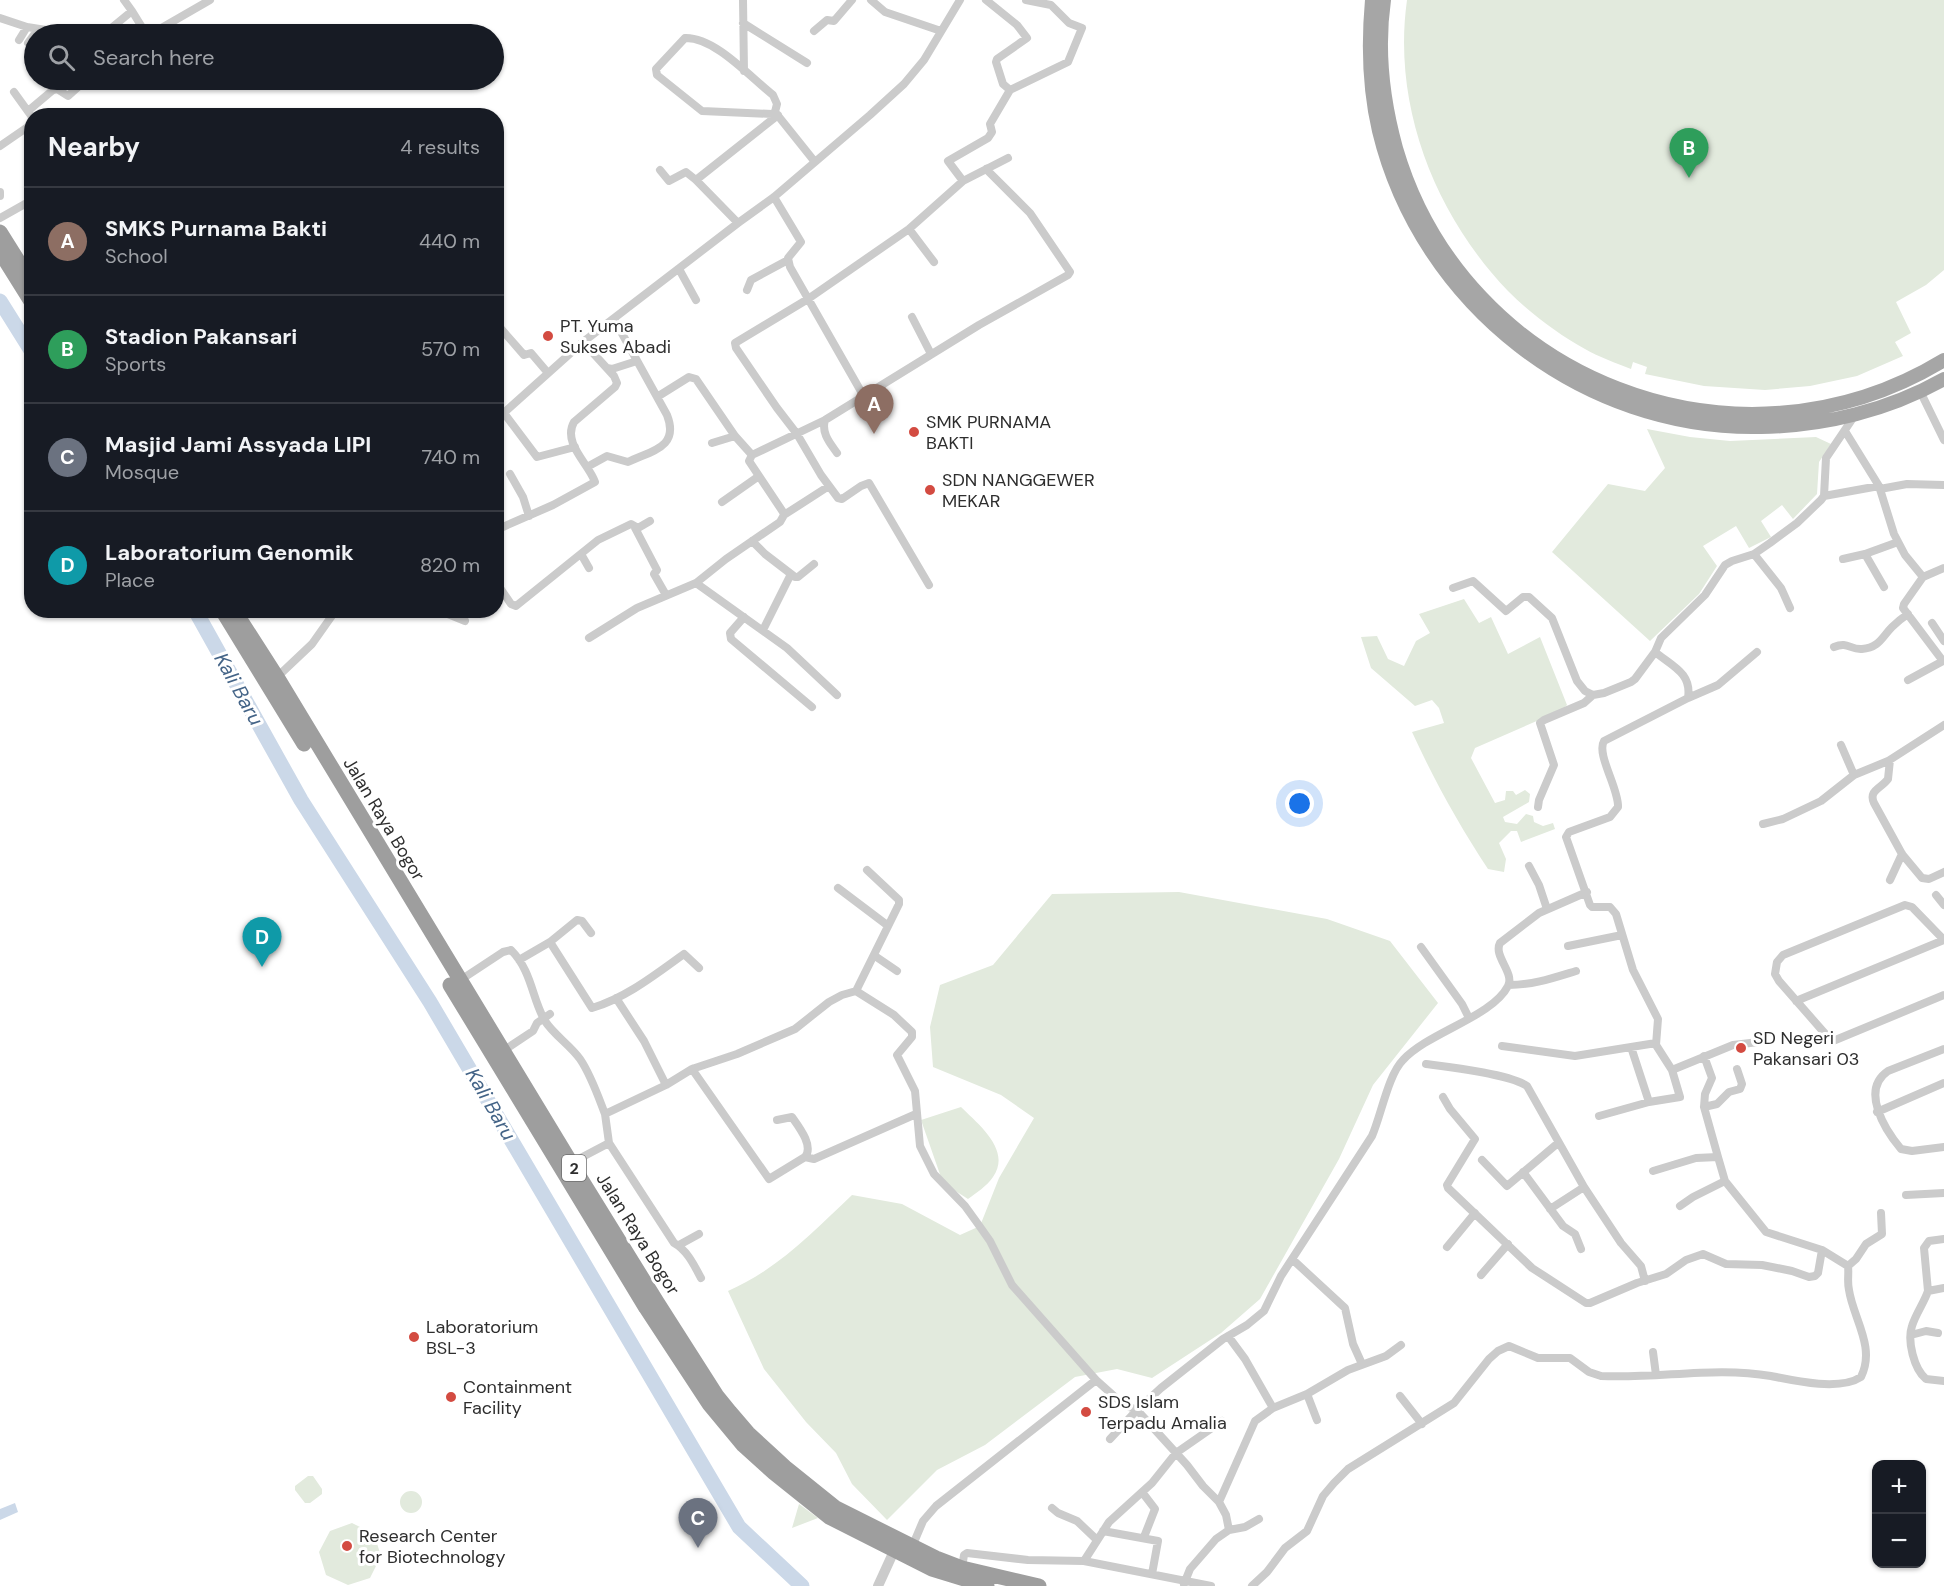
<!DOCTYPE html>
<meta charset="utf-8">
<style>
:root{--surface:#171b24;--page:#242831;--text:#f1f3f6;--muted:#9ea1a6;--line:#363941;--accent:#2563eb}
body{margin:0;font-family:"DM Sans",sans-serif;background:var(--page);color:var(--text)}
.controls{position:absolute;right:18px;bottom:18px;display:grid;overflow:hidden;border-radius:12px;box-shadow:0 2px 4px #0004}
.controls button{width:54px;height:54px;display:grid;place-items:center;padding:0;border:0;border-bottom:2px solid var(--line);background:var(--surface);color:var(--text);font:30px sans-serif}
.you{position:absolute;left:1300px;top:804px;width:21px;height:21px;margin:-15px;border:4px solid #fff;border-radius:50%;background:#1a73e8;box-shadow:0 0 0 9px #1a73e833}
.badge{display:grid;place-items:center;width:39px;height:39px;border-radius:50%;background:var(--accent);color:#fff;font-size:20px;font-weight:700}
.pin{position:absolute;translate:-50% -50px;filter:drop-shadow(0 2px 3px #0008)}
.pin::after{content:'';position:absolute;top:32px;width:21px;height:18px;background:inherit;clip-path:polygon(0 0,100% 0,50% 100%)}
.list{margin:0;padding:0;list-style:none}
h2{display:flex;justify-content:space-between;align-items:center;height:78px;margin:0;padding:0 24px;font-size:26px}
h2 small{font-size:20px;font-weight:400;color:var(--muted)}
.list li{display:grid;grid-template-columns:39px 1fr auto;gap:18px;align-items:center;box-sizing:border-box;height:108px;padding:0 24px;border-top:2px solid var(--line)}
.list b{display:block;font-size:22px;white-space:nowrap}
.list p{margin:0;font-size:20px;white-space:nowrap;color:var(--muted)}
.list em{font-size:20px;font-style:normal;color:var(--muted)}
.icon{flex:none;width:33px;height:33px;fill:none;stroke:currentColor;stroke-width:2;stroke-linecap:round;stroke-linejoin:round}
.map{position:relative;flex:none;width:1944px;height:1586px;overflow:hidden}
.search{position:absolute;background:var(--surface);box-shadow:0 2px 4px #0004;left:24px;top:24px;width:480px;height:66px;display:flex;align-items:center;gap:15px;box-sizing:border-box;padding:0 21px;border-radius:33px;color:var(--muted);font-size:22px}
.panel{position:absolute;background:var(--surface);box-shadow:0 2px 4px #0004;left:24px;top:108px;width:480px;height:510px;border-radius:24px}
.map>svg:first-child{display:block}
.green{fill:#e2eadd}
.water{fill:#cbd8e8}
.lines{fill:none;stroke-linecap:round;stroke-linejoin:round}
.river{stroke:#cbd8e8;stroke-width:15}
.minor{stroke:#cbcbcb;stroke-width:8}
.tertiary{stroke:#cbcbcb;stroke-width:10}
.primary{stroke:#a6a6a6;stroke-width:14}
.trunk{stroke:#9e9e9e;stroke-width:15}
.poi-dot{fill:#d34b41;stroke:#fff;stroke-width:2}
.labels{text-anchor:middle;stroke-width:6;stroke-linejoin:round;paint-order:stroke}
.shield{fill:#fff;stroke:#6d6d6d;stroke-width:1.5}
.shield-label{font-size:16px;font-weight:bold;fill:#2e2e2e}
.poi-label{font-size:18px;fill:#2e2e2e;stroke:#fff;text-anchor:start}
.street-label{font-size:18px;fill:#2e2e2e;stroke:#fff}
.water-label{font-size:20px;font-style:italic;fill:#446487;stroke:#fff}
</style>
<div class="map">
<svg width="1944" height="1586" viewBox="0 0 1944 1586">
<rect width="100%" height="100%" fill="#fff"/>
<path class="green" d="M1407,0h537v270l-18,15 -30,17 15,31 -16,9 8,14 -46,20 -47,10 -45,4 -61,-4 -59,-12 2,-7 -14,-5 -2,7c-15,-6 -32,-12 -46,-20 -27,-15 -55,-36 -77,-58 -73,-76 -116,-185 -101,-291z
M1647,429l43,8 40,4 86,-4 15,7 -12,18 -2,32 -24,25 -11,-14 -21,16 10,16 -22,11 -13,-22 -33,20 14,20 -18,28 -49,47 -98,-89 56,-68 37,7 20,-23z
M1464,599l15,24 12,-6 17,37 32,-17 27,68 -5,5 -87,38 -4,10 24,45 10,-3 1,-9h7l3,4 9,-5 5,4 -1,8 -26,15 2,5 12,2 9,-10 7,2 1,6 9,4 10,-3 2,6 -34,13 -4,-11h-6l-12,12 7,16 -2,13 -16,-3c-29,-44 -54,-89 -76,-137l32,-9 -5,-15 -7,-8 -17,6 -44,-38 -10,-31 16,-1 11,23 16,7 12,-25 14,-8 -11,-19z
M1179,892l148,27 63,22 48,62 -65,82 -34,74 -79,140 -39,34 -69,45 -35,-9 -42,8 -90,68 -48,25 -50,50 -35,-36 -16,-31 -30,-31 -42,-53 -36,-78c49,-21 86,-60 124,-96l50,9 58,31 20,-9 19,-48 35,-60 -33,-23 -68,-28 -3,-40 10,-42 53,-20 59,-71z
M961,1107c17,17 51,43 32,70 -6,9 -17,16 -25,22l-25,-16 -22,-63z
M308,1476h5l9,13v5l-12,9h-5l-10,-13v-4z
M400 1502a11 11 0 1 1 22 0a11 11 0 1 1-22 0Z
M799,1504l19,14 -26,10z
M352,1523l22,11 7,22 -11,22 -22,7 -22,-10 -7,-23 11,-21z"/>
<path class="water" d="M15,1503l3,9 -18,8v-11z"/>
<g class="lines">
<path class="river" d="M0,301l32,51
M195,610l106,190 129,202 309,525 63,59"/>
<path class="minor" d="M124,0l8,11
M743,0l1,71
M871,0l14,12 56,19
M0,18l27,9 44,7
M743,23l64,40
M814,31l13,-11 7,1 18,-21
M104,34l28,-23 13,21 6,2 59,-34
M19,40l8,-13
M28,43l10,-14
M1010,90l58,-28 14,-34 -13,-5 -18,-18 -25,-5
M14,92l18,25
M28,111l25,-21 4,-1 11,7 10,-9 2,-7
M775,112l-3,2 -70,-3 -45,-36 -1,-6 29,-31c30,-1 65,39 88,57l4,9 -2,8 40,50
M0,146l32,-22
M660,170l9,11 17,-9 10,8 42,43
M696,180l82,-65
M963,181l-15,-20 40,-23 4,-6 -2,-8 20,-34 -7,-6 -7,-22 1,-3 30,-21 -10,-13 -31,-25
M0,192v4
M774,197l27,45 -13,16 2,9 85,149
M0,218l32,-18
M909,229l25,33
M679,269l17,31
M747,290l4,-10 37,-20
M496,304l2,-1
M912,317l19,37
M496,323l28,32 7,-2 17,20
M607,368l5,1 25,-8
M1920,391l24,49
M657,397l32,-20 7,2 39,57 17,19
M504,413l33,44 38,-10
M496,420l87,-78 155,-119 36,-26 96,-82 34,-31 20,-24 36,-60
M825,420c-4,13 5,23 12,33
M1845,431l34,55
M712,443l23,-7
M752,455l73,-35 154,-95 89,-50 2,-3 -40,-59 -44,-44
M587,467l20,-11 21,6c22,-11 52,-14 39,-47l-53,-96
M510,474l13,23 6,19
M1880,489l27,-5 37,1
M1824,496l55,-10 15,48 11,21 18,22 -19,27 -1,4 40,53 -35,19
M722,502l37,-26
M784,515l45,-29
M634,526l23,44 -3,4 12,21
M496,530l57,-25 42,-23c-6,-18 -33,-39 -21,-60l41,-35 2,-4 -3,-7 -31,-34
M752,541l13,13 30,23h3l16,-13
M581,554l8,14
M1754,554l27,34 9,20
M1865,554l19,33
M1843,559l22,-5 33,-12
M1923,577l21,-9
M496,582l15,22 5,2 82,-66 33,-16 7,4 12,-7
M696,583l91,65 50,47
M929,585l-60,-102 -8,3 -19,13 -4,-1 -17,-23 -24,-41 -20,-26 -41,-60 -1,-5 73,-44 101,-70 54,-48 45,-23
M1453,588l20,-7 33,30 17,-14h6l23,21 25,63 8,10 8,4 11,-2 27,-11 4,-3 20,-27 6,-14 44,-43 20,-30 7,-4 22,-7 16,-11 27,-20 24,-23 3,-4 2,-38 29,-43
M438,610l27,11
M744,617l-14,16 1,6 81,68
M1932,623l12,18
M763,630l28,-56
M589,638l48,-30 59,-25 30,-24 54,-37 4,-7 -1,-3 -34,-51 3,-6
M1834,647c14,-6 16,3 28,2 17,-1 20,-12 30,-22 5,-5 10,-9 16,-13
M275,679l37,-35 24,-34
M1688,698l30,-13 39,-33
M1841,745l13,30
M1890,760l-2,19c-6,9 -20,11 -14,24l28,51 20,24 7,1 15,-7
M1538,807l1,-7 15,-35 -14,-42 4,-3 40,-17 9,-8
M1763,824l20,-5 38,-18 33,-26 34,-14 56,-36
M1529,866l10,19 8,24
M1890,880l12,-26
M838,888l49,37
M1936,895l8,10
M1944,940l-32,-33 -7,-2 -122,50 -6,7 -2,12 4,7 49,56 5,4 111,-46
M550,942l42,66c34,-10 64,-34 92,-54l15,14
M1568,946l54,-11
M1421,947l41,57 7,14
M875,956l22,15
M519,960l31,-18 27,-22 5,1 9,12
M459,981l44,-29 8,-2c21,21 21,49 34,71 9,14 25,24 35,38 11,16 18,37 25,55
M1509,985c24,0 44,-7 67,-14
M856,991l43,-87v-4l-32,-30
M616,998l28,43 22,44
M1796,1001l148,-61
M1502,1046l73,10 81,-13
M1631,1047l18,55
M1944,1049l-56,22c-28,19 -3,59 13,78l11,2 32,-4
M503,1051l30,-20 4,-8 13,-9
M1704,1056l8,22 -7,16 -1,13 14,50
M1426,1064c23,3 84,10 101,22l57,101 37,56 20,23 4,15
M692,1069l77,110 36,-22c9,-11 -6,-30 -13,-40l-15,3
M1672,1070l61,-25 26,-3
M1443,1097l7,12 25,30 -28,46 1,3 84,80 54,35h4l47,-20 29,-9 20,-14 17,-6 23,10 36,1 30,6 17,6 6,-1 3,-3 4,-23
M1704,1107l13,-3 12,-12 11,-3 2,-5 -5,-15
M1877,1112l67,-29
M1599,1116l50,-14 31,-5 -8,-27 -16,-25 2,-26 -25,-49 -17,-56 -6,-7h-18l-2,-2 -24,-68 3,-5 41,-15 8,-10c1,-18 -22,-53 -14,-66l84,-43c4,-25 -16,-32 -33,-46
M609,1143l65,100c13,7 20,22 27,35
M805,1157l9,2 102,-45
M1482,1160l25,26 51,-43
M571,1163l38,-20 -4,-29 61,-29 26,-16 45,-15 58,-25 34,-27 13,-7 14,-4 38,24 18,17v5l-15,18 18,36 5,55 14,28 31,32 13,18 12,17 22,44 84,95
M1653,1171l43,-13 22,-1 7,24 -32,16 -13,9
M1523,1172l40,54 12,8 6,15
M1906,1195l38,-2
M1550,1209l34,-22
M679,1245l20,-11
M1447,1247l28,-34
M1292,1259l53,49 8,36 9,20
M1848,1266l8,-7 10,-15 16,-10 -1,-21
M1481,1275l27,-31
M1944,1288l-16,3c-4,12 -12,22 -16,35 -5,15 2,43 14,53l18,2
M1928,1291l-4,-43 5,-7 15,-2
M1911,1335l15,-4 12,2
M1228,1336l17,23 28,49
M1653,1352l3,23
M1307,1394l41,-24 38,-14 15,-11
M1400,1396l22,28
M1110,1439l27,-29 50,55 16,21 16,16 7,13 3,15
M1142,1492l13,17 -11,28
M1219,1502l36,-81 18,-13 34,-14 10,26
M1052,1508l6,5 19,8 19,18
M1103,1531l55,10 -6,33
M912,1547l11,-26 13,-15 160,-126 28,25 13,5 24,-22 62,-49 24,-14 17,-14 17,-35 91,-140c9,-20 16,-61 31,-76 26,-28 89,-43 105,-74 7,-13 -15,-30 -8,-43l39,-30 48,-21
M1084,1561l25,-39 43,-39 24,-30 46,-32
M962,1568l2,-13 3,-2 61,7 56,1 127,25
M1184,1584l6,-15 26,-30 13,-9 16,-3 14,-8
M1252,1586l15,-14 18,-24 22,-17 16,-35 11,-13 14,-14 106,-66 35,-44 9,-8 11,-5 29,12h32l19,14 12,4c57,3 114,-10 170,0 24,5 69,15 90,1 15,-30 -8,-59 -12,-87 -2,-8 0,-16 -1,-24l-26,-16 -56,-18 -41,-51"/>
<path class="tertiary" d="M878,1586l16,-35"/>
<path class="primary" d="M1372,0c-4,44 -3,88 7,131 42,174 204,300 382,296 64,-1 128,-17 183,-48
M1384,0c-7,49 -1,101 12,148 68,233 341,338 548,212"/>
<path class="trunk" d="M0,232l32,51
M0,252l32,51
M222,610l82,134
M234,610l43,67 302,499 78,126 60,94 13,16 18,21 37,34 51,41 100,50 26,10 77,18
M450,985l196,323 63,96 34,41 31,28 55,44 103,52 55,17"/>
</g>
<g class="poi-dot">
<circle cx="548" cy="336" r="6"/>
<circle cx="914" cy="432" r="6"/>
<circle cx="930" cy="490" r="6"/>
<circle cx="1741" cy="1048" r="6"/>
<circle cx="414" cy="1337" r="6"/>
<circle cx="451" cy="1397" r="6"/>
<circle cx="1086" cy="1412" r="6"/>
<circle cx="347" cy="1546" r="6"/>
</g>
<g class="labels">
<rect class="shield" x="562" y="1155" width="24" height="26" rx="4.5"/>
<g class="shield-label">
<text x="574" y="1174">2</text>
</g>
<g class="poi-label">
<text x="560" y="332">PT. Yuma<tspan x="560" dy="21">Sukses Abadi</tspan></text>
<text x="926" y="428">SMK PURNAMA<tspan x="926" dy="21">BAKTI</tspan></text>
<text x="942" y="486">SDN NANGGEWER<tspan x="942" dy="21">MEKAR</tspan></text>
<text x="1753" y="1044">SD Negeri<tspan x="1753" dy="21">Pakansari 03</tspan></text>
<text x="426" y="1333">Laboratorium<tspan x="426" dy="21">BSL-3</tspan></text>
<text x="463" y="1393">Containment<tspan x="463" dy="21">Facility</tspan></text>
<text x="1098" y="1408">SDS Islam<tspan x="1098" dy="21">Terpadu Amalia</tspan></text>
<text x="359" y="1542">Research Center<tspan x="359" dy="21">for Biotechnology</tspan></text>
</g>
<g class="street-label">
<text transform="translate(384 819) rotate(59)" y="6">Jalan Raya Bogor</text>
<text transform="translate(638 1234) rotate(58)" y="6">Jalan Raya Bogor</text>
</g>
<g class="water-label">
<text transform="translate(239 689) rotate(61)" y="7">Kali Baru</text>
<text transform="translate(491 1104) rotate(60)" y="7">Kali Baru</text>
</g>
</g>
</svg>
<div class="controls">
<button>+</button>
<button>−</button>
</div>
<div class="you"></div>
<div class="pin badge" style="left:874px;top:434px;background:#8d6e63">A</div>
<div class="pin badge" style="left:1689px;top:178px;background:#2e9e5b">B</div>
<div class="pin badge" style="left:698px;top:1548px;background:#6b7280">C</div>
<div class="pin badge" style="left:262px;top:967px;background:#0f9aa8">D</div>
<div class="search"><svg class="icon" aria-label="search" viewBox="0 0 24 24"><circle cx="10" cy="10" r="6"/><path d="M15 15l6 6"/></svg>Search here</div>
<section class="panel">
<h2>Nearby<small>4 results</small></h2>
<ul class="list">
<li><span class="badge" style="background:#8d6e63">A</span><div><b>SMKS Purnama Bakti</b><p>School</p></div><em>440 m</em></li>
<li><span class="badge" style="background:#2e9e5b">B</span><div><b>Stadion Pakansari</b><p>Sports</p></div><em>570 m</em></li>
<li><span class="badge" style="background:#6b7280">C</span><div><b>Masjid Jami Assyada LIPI</b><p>Mosque</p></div><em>740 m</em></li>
<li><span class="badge" style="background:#0f9aa8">D</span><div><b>Laboratorium Genomik</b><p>Place</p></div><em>820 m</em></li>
</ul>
</section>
</div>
